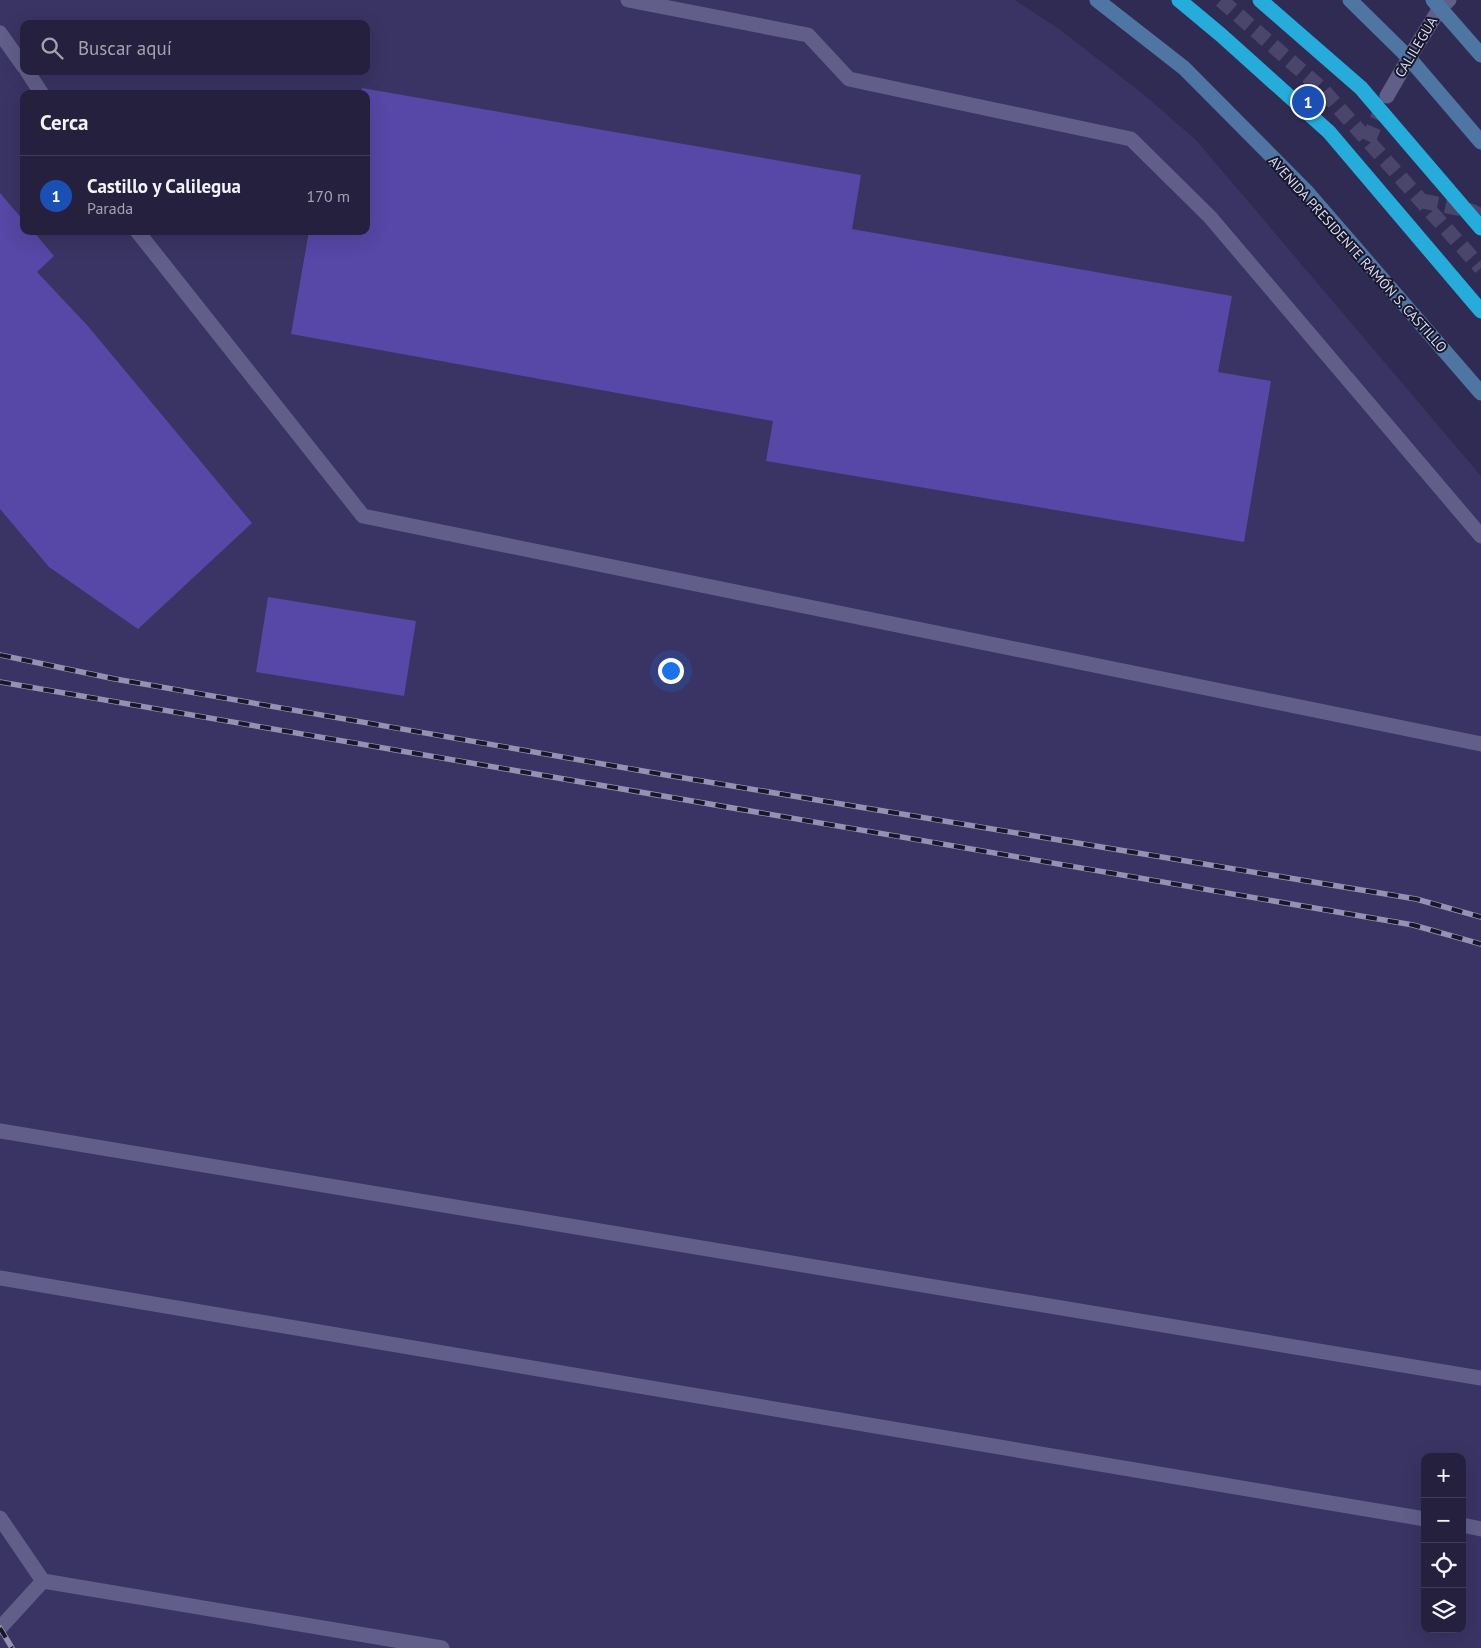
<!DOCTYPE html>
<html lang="es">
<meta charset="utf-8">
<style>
:root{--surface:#24203e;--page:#302d49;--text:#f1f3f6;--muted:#a3a3b0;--line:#413e58;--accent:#db2777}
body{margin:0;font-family:"PT Sans",sans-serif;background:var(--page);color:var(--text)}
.controls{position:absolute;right:15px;bottom:15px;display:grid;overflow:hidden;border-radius:10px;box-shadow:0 5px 20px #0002}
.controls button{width:45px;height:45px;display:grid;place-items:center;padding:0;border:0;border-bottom:1px solid var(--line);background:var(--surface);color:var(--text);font:25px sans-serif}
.you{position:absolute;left:670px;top:670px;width:18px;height:18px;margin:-12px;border:4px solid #fff;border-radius:50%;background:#1a73e8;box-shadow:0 0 0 8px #1a73e833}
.badge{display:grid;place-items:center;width:32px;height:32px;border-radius:50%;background:var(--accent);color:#fff;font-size:16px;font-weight:700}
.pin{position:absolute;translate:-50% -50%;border:2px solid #fff;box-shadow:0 1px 5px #0006}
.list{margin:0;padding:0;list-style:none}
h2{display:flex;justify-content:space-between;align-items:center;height:65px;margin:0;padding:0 20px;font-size:21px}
h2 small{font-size:16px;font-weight:400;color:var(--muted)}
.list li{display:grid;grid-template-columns:32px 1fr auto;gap:15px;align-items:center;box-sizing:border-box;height:80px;padding:0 20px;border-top:1px solid var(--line)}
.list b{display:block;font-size:19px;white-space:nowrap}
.list p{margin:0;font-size:16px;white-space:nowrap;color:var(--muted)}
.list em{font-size:16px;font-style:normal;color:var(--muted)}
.icon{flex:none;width:28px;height:28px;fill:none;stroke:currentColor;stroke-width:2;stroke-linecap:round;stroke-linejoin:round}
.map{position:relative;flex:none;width:1481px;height:1648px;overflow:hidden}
.search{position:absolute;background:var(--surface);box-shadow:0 5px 20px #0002;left:20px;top:20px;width:350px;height:55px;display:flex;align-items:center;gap:12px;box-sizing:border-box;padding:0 18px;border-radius:10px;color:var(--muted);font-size:19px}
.panel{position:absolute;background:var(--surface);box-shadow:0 5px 20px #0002;left:20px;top:90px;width:350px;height:145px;border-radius:10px}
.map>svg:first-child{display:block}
.built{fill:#393463;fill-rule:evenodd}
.building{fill:#5747a6}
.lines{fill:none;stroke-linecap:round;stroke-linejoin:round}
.street-tunnel{stroke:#4a456b;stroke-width:15;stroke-dasharray:15 8;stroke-linecap:butt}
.secondary-tunnel{stroke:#4a456b;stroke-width:15;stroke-dasharray:15 8;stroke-linecap:butt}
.lane{stroke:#615e8a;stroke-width:15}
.street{stroke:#615e8a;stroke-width:15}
.secondary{stroke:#4f75a2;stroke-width:15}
.highway{stroke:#25acda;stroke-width:15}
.rail-casing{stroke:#9492b2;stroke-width:5.5}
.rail{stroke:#181729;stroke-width:4;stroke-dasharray:11;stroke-linecap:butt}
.labels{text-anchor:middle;stroke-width:4;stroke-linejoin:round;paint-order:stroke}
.street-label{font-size:14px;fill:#dcdbf5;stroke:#181729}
</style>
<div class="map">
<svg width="1481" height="1648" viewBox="0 0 1481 1648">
<rect width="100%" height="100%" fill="#302b53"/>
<path class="built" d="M0,0h1015l44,29 84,65 53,46 285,336v1172h-1481zM24,24h342v47h-342zM24,94h342v137h-342zM1425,1457h37v172h-37z"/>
<path class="building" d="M362,88l499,87 -9,54 380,67 -14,76 53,9 -27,161 -478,-81 7,-40 -482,-87 18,-103h57v-137h-5z
M0,193l24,28v10h9l21,25 -17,16 50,53 165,198 -114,106 -89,-62 -49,-58z
M268,597l148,24 -12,75 -148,-24z"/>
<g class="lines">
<path class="street-tunnel" d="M1368,141l19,-45"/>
<path class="secondary-tunnel" d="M1221,0l101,89 159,179
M1423,201l48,10 10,5"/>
<path class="lane" d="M628,0l180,35 41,44 282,60 79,78 271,319
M0,33l24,34
M27,71l15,23
M137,231l226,285 1118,228
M0,1131l1481,247
M0,1278l1425,241
M0,1518l43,63 399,67
M1462,1525l19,4
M0,1628l43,-47"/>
<path class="street" d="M1387,96l22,-38 31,-50 9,-8"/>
<path class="secondary" d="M1097,0l87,68 122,123 175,202
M1350,0l59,58 72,84
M1433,0l48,55"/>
<path class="highway" d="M1179,0l42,35 108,97 152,179
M1260,0l101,88 120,140"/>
<g class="rail-casing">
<path id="rail" d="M0,655l115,24 551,96 750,124 65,18
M0,682l1413,243 68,19
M0,1628l12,20"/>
</g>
<use href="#rail" class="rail"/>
</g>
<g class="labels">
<g class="street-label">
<text transform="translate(1416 47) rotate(-59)" y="5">CALILEGUA</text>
<text transform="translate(1358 254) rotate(48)" y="5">AVENIDA PRESIDENTE RAMÓN S. CASTILLO</text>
</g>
</g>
</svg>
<div class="controls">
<button>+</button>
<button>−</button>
<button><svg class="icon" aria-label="locate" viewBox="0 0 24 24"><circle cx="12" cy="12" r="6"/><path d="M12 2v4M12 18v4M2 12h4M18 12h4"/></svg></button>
<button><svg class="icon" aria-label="layers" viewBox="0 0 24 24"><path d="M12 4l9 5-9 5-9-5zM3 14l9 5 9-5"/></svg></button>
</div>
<div class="you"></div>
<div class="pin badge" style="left:1308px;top:102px;background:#1a4fb4">1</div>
<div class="search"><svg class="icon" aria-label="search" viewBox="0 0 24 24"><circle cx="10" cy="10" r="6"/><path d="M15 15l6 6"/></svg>Buscar aquí</div>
<section class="panel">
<h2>Cerca<small></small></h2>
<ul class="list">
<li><span class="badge" style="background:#1a4fb4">1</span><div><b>Castillo y Calilegua</b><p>Parada</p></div><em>170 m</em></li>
</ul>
</section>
</div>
